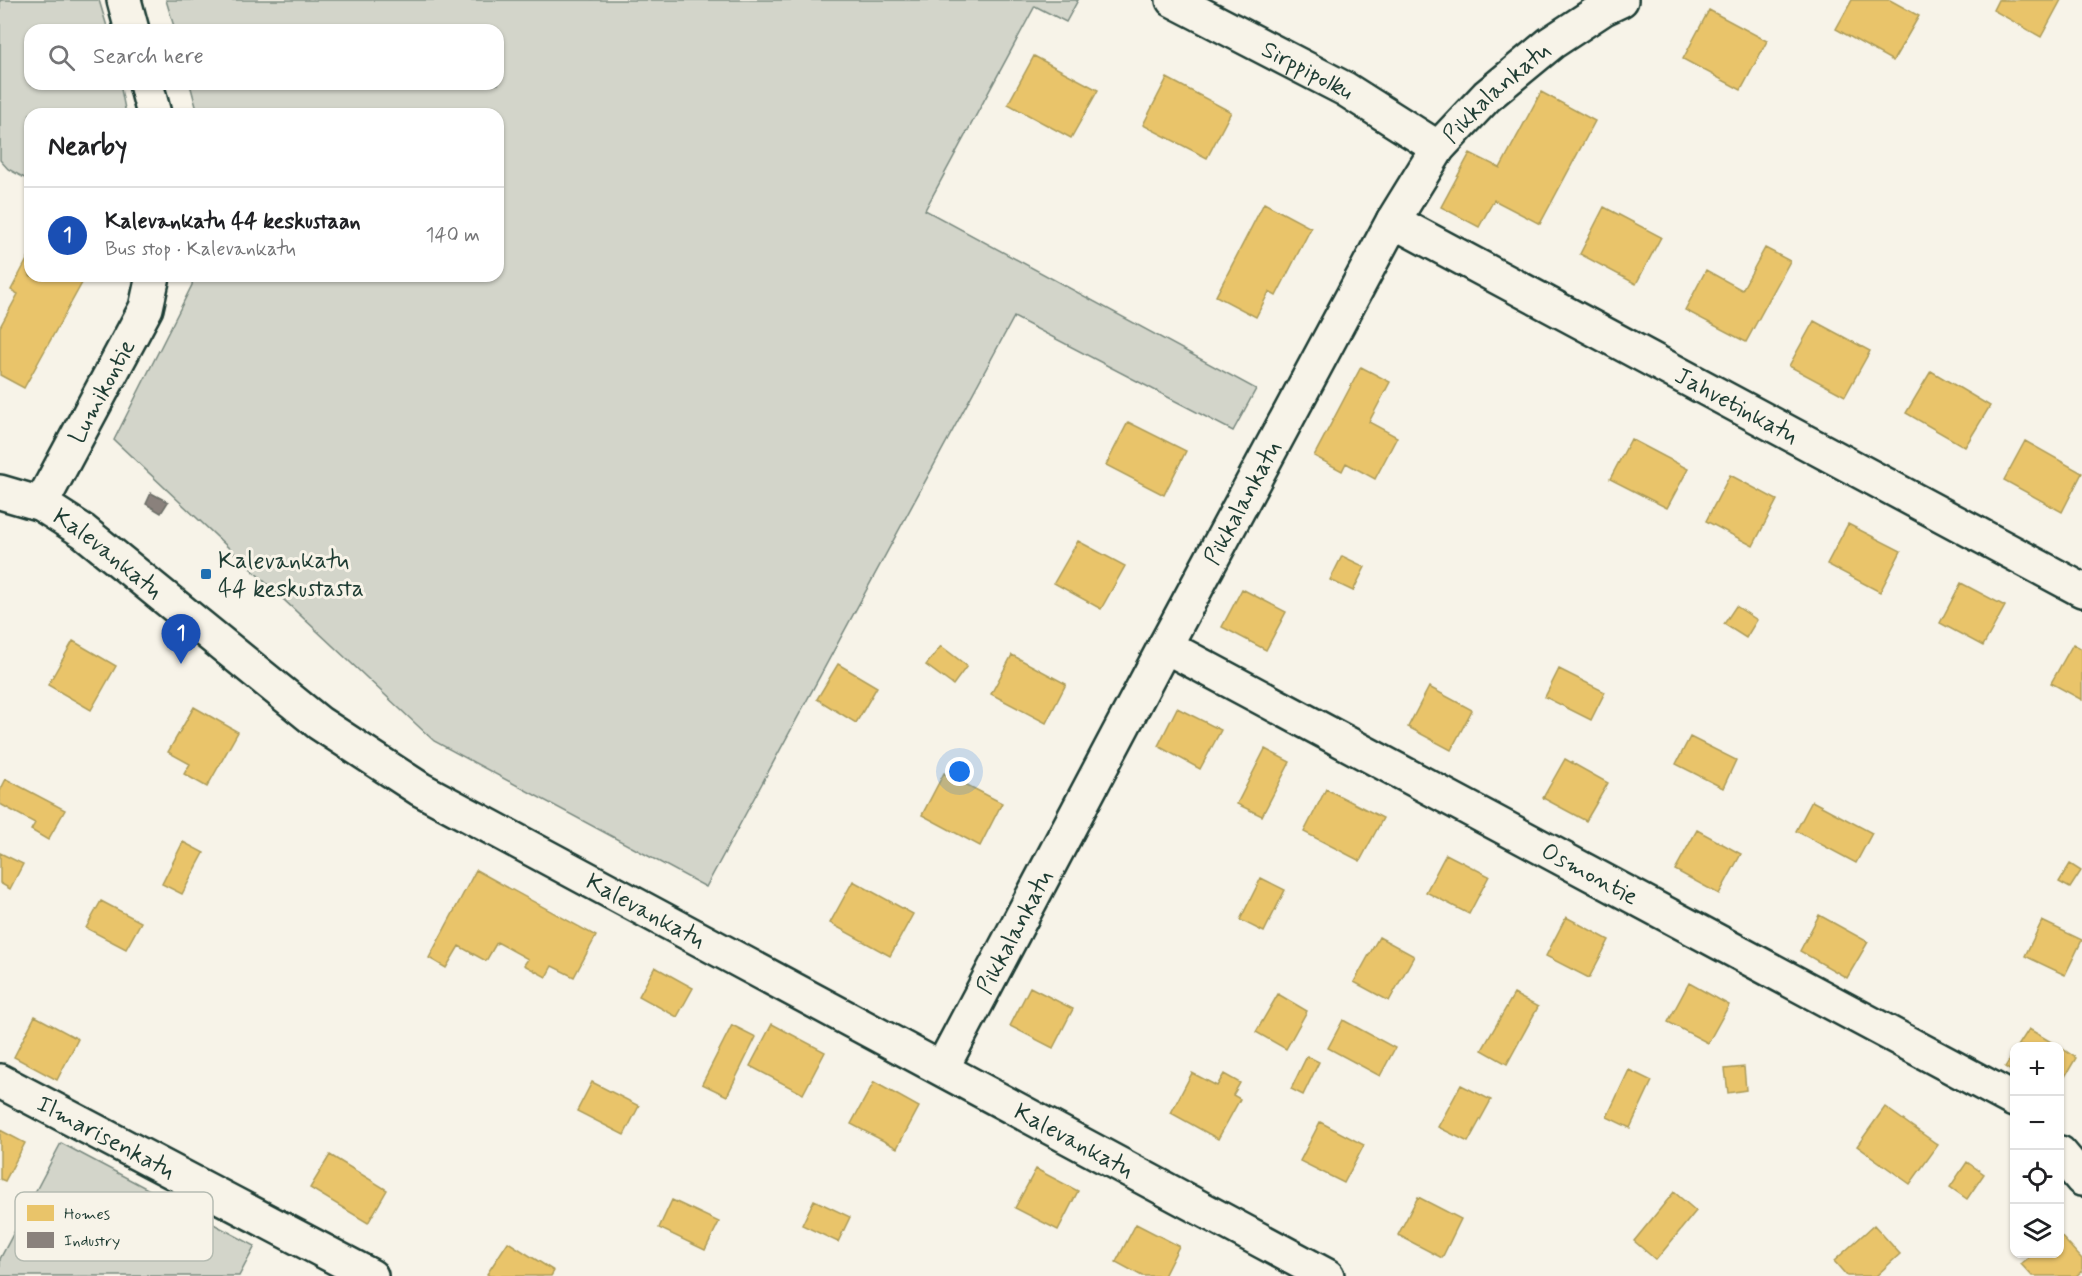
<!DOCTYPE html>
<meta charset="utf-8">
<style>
:root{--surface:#fff;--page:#f2f2f2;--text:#202124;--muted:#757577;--line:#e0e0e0;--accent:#1f6fb2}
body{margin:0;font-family:Mynerve,sans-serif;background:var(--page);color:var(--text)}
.controls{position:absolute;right:18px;bottom:18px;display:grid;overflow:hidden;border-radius:12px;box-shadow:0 2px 4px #0004}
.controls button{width:54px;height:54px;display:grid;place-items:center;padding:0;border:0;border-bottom:2px solid var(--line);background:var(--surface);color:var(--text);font:30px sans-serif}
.you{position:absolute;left:960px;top:772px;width:21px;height:21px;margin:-15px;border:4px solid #fff;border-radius:50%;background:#1a73e8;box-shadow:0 0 0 9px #1a73e833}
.badge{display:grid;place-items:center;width:39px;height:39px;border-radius:50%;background:var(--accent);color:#fff;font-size:20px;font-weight:700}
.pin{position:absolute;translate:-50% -50px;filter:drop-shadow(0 2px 3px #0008)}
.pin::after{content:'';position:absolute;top:32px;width:21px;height:18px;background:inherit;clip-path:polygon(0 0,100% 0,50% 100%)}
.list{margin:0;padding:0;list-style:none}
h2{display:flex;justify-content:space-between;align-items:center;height:78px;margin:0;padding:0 24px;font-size:26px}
h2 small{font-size:20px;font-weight:400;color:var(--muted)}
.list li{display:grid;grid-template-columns:39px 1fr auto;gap:18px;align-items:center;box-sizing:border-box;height:96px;padding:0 24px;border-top:2px solid var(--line)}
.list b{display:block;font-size:22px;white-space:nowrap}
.list p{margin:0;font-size:20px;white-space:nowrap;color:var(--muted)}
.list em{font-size:20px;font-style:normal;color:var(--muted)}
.icon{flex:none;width:33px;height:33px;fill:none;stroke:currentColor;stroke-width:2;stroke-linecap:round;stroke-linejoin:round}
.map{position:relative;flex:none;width:2082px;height:1276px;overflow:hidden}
.search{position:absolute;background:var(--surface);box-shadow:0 2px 4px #0004;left:24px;top:24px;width:480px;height:66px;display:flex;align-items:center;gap:15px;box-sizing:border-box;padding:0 21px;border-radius:18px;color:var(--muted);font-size:22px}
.panel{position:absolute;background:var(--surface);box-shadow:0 2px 4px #0004;left:24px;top:108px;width:480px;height:174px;border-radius:18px}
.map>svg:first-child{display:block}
.green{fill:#d3d5ca;stroke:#79897f;stroke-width:1.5}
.homes{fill:#e9c46a;stroke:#ac9c5a;stroke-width:1.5}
.industry{fill:#8a817c;stroke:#6a6d66;stroke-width:1.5}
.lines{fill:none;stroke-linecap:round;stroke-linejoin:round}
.minor-casing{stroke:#1f3d34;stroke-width:38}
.major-casing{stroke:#1f3d34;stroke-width:38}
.minor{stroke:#f7f3e8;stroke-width:33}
.major{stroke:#f7f3e8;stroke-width:33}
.poi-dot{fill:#1f6fb2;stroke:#f7f3e8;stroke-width:2}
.labels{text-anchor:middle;stroke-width:6;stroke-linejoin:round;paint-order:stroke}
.street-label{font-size:24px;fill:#1f3d34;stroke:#f7f3e8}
.poi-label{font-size:24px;fill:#1f3d34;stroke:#f7f3e8;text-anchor:start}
.key{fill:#f7f3e8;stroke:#b6bcb2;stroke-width:1.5}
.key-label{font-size:16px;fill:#1f3d34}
</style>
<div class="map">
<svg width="2082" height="1276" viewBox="0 0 2082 1276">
<rect width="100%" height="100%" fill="#f7f3e8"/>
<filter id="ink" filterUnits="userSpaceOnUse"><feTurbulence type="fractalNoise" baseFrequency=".0167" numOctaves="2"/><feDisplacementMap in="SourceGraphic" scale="12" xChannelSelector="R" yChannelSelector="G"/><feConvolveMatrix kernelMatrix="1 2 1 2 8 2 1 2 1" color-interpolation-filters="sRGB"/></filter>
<g filter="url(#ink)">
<path class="green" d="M0,0h99l9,30h-78v54h90l6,30h-96v67l-22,-12 -8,-9z
M166,0h912l-12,22 -31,-16 -110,204 331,179 -23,42 -219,-114 -308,570 -272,-146 -320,-301 78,-155 1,-9h305v-162h-300l-8,-30h308v-54h-323z
M61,1143l194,103 -16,30h-239v-17z"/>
<path class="homes" d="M1852,0h38l29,16 -26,45 -57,-32z
M1998,0h63l-20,37 -48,-27z
M1709,10l58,31 -26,49 -58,-31z
M1034,56l64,34 -27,48 -63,-34z
M1167,78l64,34 -24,46 -64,-33z
M1541,92l54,29 -55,103 -46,-24 -15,27 -38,-20 29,-54 30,15z
M1264,203l47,25 -35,68 -7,-4 -13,25 -40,-21z
M1604,207l57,30 -25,47 -56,-30z
M1765,248l25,13 -44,81 -61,-32 21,-40 36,20z
M30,254v22h40l12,7 -58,105 -24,-13v-48l18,-33 -7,-4z
M1814,321l56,30 -25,45 -56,-30z
M1361,367l29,15 -21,40 28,15 -22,42 -29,-16 -4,8 -28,-15z
M1931,371l59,35 -25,41 -59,-34z
M1128,422l58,29 -22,44 -58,-30z
M1631,439l57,30 -21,39 -57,-29z
M2025,441l57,32 -20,39 -58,-32z
M1730,475l47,25 -24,46 -47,-25z
M1848,524l53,27 -21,41 -53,-28z
M1078,541l47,25 -24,43 -47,-26z
M1342,556l23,11 -12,24 -23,-11z
M1961,583l44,23 -22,40 -43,-23z
M1242,589l44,23 -20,38 -44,-23z
M1736,606l21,14 -11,18 -22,-14z
M73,641l43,25 -25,44 -43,-25z
M2073,644l9,5v51l-31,-17z
M941,646l26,20 -14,19 -27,-20z
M1012,655l54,29 -20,39 -55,-29z
M838,664l39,23 -21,36 -39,-24z
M1559,669l46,23 -14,28 -46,-23z
M1429,687l43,23 -21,40 -43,-23z
M194,707l44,25 -31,55 -23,-13 6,-10 -22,-12z
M1177,708l44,22 -21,39 -42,-23z
M1690,737l46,23 -13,28 -47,-24z
M1265,749l25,13 -28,54 -25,-12z
M1565,759l43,24 -22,38 -43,-23z
M944,773l58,30 -22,43 -58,-31z
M6,779l59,31 -17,30 -17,-10 4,-7 -35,-19v-13z
M1326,789l57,29 -23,43 -56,-29z
M1812,801l60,32 -16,30 -60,-32z
M1697,830l44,24 -22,40 -44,-24z
M183,842l21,11 -22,41 -20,-10z
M0,853l23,11 -13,25 -10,-6z
M1446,854l43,22 -20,38 -43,-22z
M2070,864l11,7 -11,17 -11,-6z
M476,870l120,66 -22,41 -22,-11 -6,11 -22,-12 4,-6 -31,-17 -11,19 -27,-15 -13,22 -17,-10z
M1261,878l24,12 -21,42 -24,-12z
M853,881l60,33 -23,42 -60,-33z
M101,901l40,21 -15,27 -40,-21z
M1819,915l49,27 -21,36 -47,-27z
M1566,917l43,23 -20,38 -43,-22z
M2042,921l40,19 -17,35 -40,-19z
M1379,937l35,19 -25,45 -35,-19z
M655,967l38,21 -16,29 -38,-21z
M1689,983l40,22 -21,38 -40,-21z
M1030,987l43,22 -20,39 -43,-22z
M1278,994l29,17 -21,38 -30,-17z
M1514,994l24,13 -31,57 -25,-14z
M35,1016l43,23 -21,41 -43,-23z
M1343,1020l52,28 -15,28 -52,-28z
M772,1024l53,28 -22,42 -53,-28z
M732,1025l24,12 -29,59 -25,-12z
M2029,1029l29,17h-40z
M2060,1047l16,11 -16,27z
M2014,1053v20l-9,-6z
M1307,1056l12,6 -16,33 -12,-6z
M1744,1067l2,23 -18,3 -3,-24z
M1629,1070l23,11 -22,47 -23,-11z
M1192,1073l25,13 7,-12 16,9 -7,12 7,4 -22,40 -47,-26z
M592,1082l47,24 -15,29 -47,-24z
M874,1082l45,25 -22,41 -46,-24z
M1461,1085l30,15 -23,42 -30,-15z
M1885,1107l53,38 -28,39 -53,-38z
M1320,1122l44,23 -20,38 -44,-22z
M0,1130l25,13 -20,38 -5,-2z
M330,1155l57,35 -19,33 -58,-35z
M1967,1162l17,12 -17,25 -17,-12z
M1036,1169l42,22 -20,39 -43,-22z
M1674,1192l22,19 -40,49 -22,-19z
M1418,1197l43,22 -19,39 -44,-23z
M672,1200l47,22 -14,28 -46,-22z
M814,1200l36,17 -12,25 -36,-17z
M1136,1224l43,22 -15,30h-22l-26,-14z
M1874,1225l26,29 -24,22h-29l-13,-15z
M2060,1235l22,24v12l-6,5h-44l-11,-12 12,-10h27z
M508,1242l46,29 -3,5h-61l-3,-2z"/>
<path class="industry" d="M151,493l17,9 -7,11 -15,-9z"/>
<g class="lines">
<g class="minor-casing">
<g id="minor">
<path d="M124,0l8,30"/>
<path id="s1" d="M1173,0l172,89 93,59"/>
<path d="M146,84l8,30"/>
<path id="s2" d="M1393,221l689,369"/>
<path id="s3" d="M41,504l105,-196 7,-32"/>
<path id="s4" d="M1165,646l849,454"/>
<path id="s5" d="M942,1068l223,-422 228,-425 45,-73 49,-52 64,-53 53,-35 17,-8"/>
<path id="s6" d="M0,1081l371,195"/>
<path d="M2060,1153l22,26"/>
</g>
</g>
<g class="major-casing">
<g id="major">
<path id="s7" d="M0,492l41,12 42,27 236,192 101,66 907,487"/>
</g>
</g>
<use href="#minor" class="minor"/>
<use href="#major" class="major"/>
</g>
</g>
<rect class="poi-dot" x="200" y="568" width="12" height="12" rx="3"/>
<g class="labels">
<g class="street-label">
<text dy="8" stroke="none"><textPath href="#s1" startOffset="152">Sirppipolku</textPath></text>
<text dy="8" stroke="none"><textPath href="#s5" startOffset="1126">Pikkalankatu</textPath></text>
<text dy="8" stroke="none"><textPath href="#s3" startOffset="128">Lumikontie</textPath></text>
<text dy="8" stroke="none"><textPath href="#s2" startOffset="390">Jahvetinkatu</textPath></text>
<text dy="8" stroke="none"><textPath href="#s5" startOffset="640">Pikkalankatu</textPath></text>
<text dy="8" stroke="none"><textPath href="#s7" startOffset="126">Kalevankatu</textPath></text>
<text dy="8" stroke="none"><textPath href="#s4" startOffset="482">Osmontie</textPath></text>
<text dy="8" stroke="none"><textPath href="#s7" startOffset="774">Kalevankatu</textPath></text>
<text dy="8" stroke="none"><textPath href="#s5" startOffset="154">Pikkalankatu</textPath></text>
<text dy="8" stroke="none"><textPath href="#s6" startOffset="120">Ilmarisenkatu</textPath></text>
<text dy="8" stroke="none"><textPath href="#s7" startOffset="1260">Kalevankatu</textPath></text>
</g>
<g class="poi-label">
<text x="218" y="568">Kalevankatu<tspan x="218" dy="28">44 keskustasta</tspan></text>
</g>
</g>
<rect x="15" y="1192" width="198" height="69" rx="9" class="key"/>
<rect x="27" y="1205" width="27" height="16" fill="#e9c46a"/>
<rect x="27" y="1232" width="27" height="16" fill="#8a817c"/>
<g class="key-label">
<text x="64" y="1219">Homes</text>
<text x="64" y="1246">Industry</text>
</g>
</svg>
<div class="controls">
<button>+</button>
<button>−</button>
<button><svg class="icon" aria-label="locate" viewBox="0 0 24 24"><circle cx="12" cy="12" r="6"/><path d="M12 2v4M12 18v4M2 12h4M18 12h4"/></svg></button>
<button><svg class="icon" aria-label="layers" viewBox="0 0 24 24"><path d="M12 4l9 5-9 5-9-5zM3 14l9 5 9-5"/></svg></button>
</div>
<div class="you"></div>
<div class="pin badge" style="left:181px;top:664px;background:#1a4fb4">1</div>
<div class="search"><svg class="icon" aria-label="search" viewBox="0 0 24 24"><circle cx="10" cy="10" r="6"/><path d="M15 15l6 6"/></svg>Search here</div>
<section class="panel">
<h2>Nearby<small></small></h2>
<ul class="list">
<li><span class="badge" style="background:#1a4fb4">1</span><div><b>Kalevankatu 44 keskustaan</b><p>Bus stop · Kalevankatu</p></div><em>140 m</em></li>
</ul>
</section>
</div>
